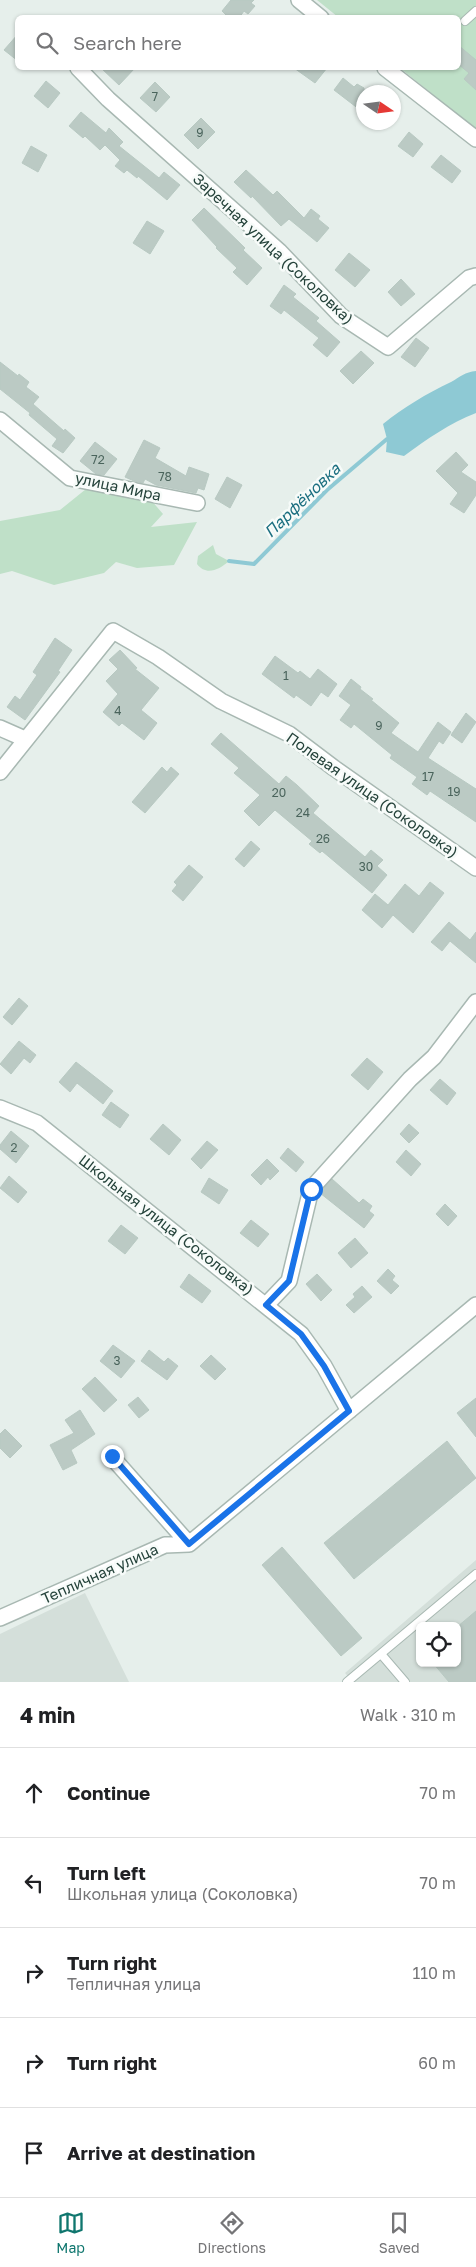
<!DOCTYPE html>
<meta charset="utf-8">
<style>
:root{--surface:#fff;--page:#f2f2f2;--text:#202124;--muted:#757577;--line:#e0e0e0;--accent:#0f766e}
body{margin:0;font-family:"Golos Text",sans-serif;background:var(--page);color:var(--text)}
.controls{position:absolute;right:15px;bottom:15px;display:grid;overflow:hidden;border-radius:8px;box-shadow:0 1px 4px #0004}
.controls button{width:45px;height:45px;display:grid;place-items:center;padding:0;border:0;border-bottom:1px solid var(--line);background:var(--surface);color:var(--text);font:25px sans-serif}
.compass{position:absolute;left:356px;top:85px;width:45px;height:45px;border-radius:50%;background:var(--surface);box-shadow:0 1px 4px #0004;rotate:103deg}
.stop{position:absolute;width:15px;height:15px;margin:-11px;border:4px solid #1a73e8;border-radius:50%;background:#fff}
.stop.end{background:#1a73e8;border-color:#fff;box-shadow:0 1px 5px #0008}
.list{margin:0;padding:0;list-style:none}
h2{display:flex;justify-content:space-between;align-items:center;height:65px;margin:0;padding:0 20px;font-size:21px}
h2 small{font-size:16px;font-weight:400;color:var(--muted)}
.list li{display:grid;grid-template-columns:32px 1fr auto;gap:15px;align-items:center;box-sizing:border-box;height:90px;padding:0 20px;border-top:1px solid var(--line)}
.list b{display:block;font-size:19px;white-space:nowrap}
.list p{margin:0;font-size:16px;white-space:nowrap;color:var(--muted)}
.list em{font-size:16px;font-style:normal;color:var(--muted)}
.icon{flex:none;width:28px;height:28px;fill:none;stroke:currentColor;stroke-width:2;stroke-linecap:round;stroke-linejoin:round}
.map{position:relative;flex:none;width:476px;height:1682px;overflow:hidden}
.search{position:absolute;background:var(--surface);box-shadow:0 1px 4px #0004;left:15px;right:15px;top:15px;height:55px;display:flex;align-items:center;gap:12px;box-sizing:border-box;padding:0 18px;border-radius:8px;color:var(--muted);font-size:19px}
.sheet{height:515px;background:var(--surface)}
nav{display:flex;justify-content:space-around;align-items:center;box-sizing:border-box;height:70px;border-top:1px solid var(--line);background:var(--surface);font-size:14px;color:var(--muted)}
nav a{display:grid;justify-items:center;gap:2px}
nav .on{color:var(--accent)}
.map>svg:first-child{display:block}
.built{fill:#d4dfda;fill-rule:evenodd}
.green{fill:#bfe0c8}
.water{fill:#8ec9d4}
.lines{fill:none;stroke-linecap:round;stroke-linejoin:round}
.stream{stroke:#8ec9d4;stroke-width:4}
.building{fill:#bbcac4;stroke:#b8c9c2}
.lane-casing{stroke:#a8b8b2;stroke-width:10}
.street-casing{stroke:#a8b8b2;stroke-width:18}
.lane{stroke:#fff;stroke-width:8}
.street{stroke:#fff;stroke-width:15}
.route{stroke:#1a73e8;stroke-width:6}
.labels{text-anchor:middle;stroke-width:5;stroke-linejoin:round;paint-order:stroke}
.number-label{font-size:12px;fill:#4a645c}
.street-label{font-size:15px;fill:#24423a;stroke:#f7fbf9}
.water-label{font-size:16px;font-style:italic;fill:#1c6f80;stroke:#f7fbf9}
</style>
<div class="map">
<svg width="476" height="1682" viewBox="0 0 476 1682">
<rect width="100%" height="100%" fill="#e6efeb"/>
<path class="built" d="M476,1560v122h-123l-8,-9zM420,1626h37v37h-37z
M85,1593l44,89h-129v-48z"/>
<path class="green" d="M317,0h159v129l-76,-61h58v-50l-120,-1z
M86,489l65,11 12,14 -12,13 46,-5 -23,43 -37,3 -21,-6 -12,11 -50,12 -42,-14 -12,3v-53l60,-11z
M213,545l3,9 13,7c-10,9 -23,15 -32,3l1,-8z"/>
<path class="water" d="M476,371v42c-26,10 -49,26 -72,43l-18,-4 1,-13 -4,-15c21,-17 43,-30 68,-42 9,-5 14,-10 25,-11z"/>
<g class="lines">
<path class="stream" d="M229,561l25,3 73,-74 60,-51"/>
</g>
<path class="building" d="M231,0h23l-3,3 4,3 -7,8 -4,-3 -5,7h-10l-7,-7z
M18,34v27l-14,-11z
M458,45l18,15v30l-12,-11 5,-6 -11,-9z
M101,68h34l-16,17z
M294,68h33l-12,15z
M343,78l11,9 3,-3 7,4v25l-30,-23z
M46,81l14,12 -12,15 -14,-12z
M155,82l15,15 -14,15 -16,-14z
M81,112l25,21 3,-5 14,14 -4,4 40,32 5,-6 16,13 -13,15 -29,-24 -1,2 -10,-8 -3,3 -9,-7 5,-6 -15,-15 -5,5 -15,-14 -2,2 -14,-12z
M201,118l14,14 -17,17 -14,-14z
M409,132l14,12 -10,13 -15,-11z
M31,146l16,9 -9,17 -16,-9z
M441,155l20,16 -9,12 -21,-16z
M246,170l27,25 4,-4 27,27 7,-9 9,7 -2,3 11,9 -12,14 -28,-23 -8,7 -29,-30 -1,2 -17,-16z
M204,208l41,40 -2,2 19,18 -15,17 -14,-13 4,-4 -21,-20 1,-1 -25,-27z
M147,221l17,10 -14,23 -17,-11z
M349,253l21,17 -15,17 -20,-17z
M401,279l14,15 -14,12 -13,-14z
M284,285l12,9 -3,3 26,21 -3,3 24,21 -13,15 -14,-12 6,-7 -35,-28 -3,4 -11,-8z
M416,338l13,10 -14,19 -14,-10z
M361,351l13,12 -21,21 -13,-13z
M0,362l18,14 1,-2 10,8 -3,5 13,10 -6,7 31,27 1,-2 10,9 -12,15 -11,-7 5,-7 -28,-24 1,-2 -30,-24z
M144,440l16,8 -5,10 31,18 3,-9 20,7 -5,16 -6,-2 -2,5 -40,-8 -11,-6 -2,4 -9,-2 -9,-4z
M95,442l22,17 -13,16 -8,-1 -16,-13z
M456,452l12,13 -7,7 15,10v13l-12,18 -14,-9 8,-11 -22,-22z
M227,477l15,8 -12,23 -15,-9z
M55,638l17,12 -14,21 2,1 -35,48 -18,-13 8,-11 5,4 17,-25 -4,-3z
M120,650l17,18 -2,1 24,19 -18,22 16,13 -13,17 -22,-17 -3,3 -16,-14 15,-18 -12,-13 12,-12 -9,-9z
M275,656l23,17 2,-2 10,8 8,-10 19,15 -9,13 -7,-5 -10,14 -15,-11 -2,3 -32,-24z
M351,679l10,8 -1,2 13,10 -2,1 28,23 -8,10 27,19 20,-30 13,10 -8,12 -4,-3 -11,17 48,31v33l-46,-31 -3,4 -15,-11 5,-7 -27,-19 2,-3 -38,-31 -3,4 -11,-8 11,-15 -12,-9z
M466,713l10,9 -14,21 -11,-8z
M221,733l58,51 7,-8 11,9 22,21 -6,7 52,44 6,-7 12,10 -6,6 10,9 -15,18 -50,-42 -2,2 -11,-9 3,-3 -37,-31 -16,16 -15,-15 16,-16 -26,-22 5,-5 -28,-24z
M162,767l5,5 4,-5 8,7 -34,39 -13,-11z
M251,841l9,8 -16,18 -9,-8z
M189,865l14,12 -20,24 -11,-10 5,-6 -3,-3z
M430,882l14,11 -31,40 -20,-18 -11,13 -20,-18 13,-16 13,11 17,-21 14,12z
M449,922l21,18 6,-8v31l-26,-22 -8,10 -11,-9z
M19,998l9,8 -16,19 -9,-8z
M19,1041l17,14 -6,8 -6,-5 -13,16 -11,-10z
M367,1058l16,14 -15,18 -17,-15z
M76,1062l37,29 -10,13 -26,-21 -7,9 -11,-10z
M440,1079l16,14 -9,12 -17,-15z
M111,1102l18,13 -9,13 -18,-13z
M163,1124l18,16 -12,15 -19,-16z
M409,1124l10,9 -10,10 -9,-9z
M11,1131l18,15 -13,17 -16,-14v-4z
M207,1141l11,9 -17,19 -10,-10z
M288,1148l16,14 -8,10 -16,-14z
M406,1150l15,14 -10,12 -15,-14z
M267,1159l12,12 -9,9 -2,-3 -7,8 -10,-10z
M9,1176l18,16 -9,11 -18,-15z
M209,1178l19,12 -9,14 -18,-12z
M332,1179l27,24 4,-4 9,7 -3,5 5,4 -10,13 -44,-35z
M445,1204l12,12 -9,10 -12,-12z
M251,1220l18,14 -11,13 -18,-14z
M121,1225l17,13 -13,16 -17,-13z
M355,1238l13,15 -17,15 -13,-15z
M388,1269l7,7 -3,4 7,6 -8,8 -14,-13z
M189,1274l22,17 -9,12 -22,-16z
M317,1274l15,16 -11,11 -15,-17z
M362,1286l10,11 -18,16 -8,-8 9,-8 -2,-3z
M113,1345l22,16 -14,17 -21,-17z
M149,1350l15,12 4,-4 10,8 -11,14 -26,-19z
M211,1355l15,14 -11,11 -15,-14z
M95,1377l22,23 -13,12 -22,-23z
M138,1397l11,13 -10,8 -11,-13z
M476,1398v39l-19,-24z
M80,1410l15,24 -24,16 6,13 -14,7 -13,-25 24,-12 -9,-13z
M5,1429l17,17 -12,12 -10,-10v-14z
M447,1441l29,37 -122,101 -30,-36z
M282,1547l80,91 -21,18 -79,-91z
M476,1611v71h-27l-16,-19h24v-36z"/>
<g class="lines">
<g class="lane-casing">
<path id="lane" d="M465,21l11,-10
M381,1654l24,28
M347,1682l129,-108"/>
</g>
<g class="street-casing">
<path id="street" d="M299,0l22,18
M78,68l30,31 171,152 62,65 47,31 81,-69 7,-2
M385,68l91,71
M0,420l70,58 127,25
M0,728l25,11
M0,772l113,-141 45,26 63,44 68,33 45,34 142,100
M0,1108l37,15 264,211 23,32 25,45
M266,1305l23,-24 22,-92 99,-110 24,-22 42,-55
M111,1456l78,88
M0,1618l165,-73 24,-1 287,-239"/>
</g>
<use href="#lane" class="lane"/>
<use href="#street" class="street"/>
</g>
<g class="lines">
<path class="route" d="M112,1456l77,88 160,-133 -25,-45 -23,-32 -35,-29 23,-24 22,-92"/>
</g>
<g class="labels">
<g class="number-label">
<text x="155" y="101">7</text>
<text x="200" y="137">9</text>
<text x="98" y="464">72</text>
<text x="165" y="481">78</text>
<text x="286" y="680">1</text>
<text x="118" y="715">4</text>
<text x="379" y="730">9</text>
<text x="428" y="781">17</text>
<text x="454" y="796">19</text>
<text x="279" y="797">20</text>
<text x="303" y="817">24</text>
<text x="323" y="843">26</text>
<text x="366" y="871">30</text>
<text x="14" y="1152">2</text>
<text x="117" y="1365">3</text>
</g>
<g class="street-label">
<text transform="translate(273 249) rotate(43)" y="5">Заречная улица (Соколовка)</text>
<text transform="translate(118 487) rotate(12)" y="5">улица Мира</text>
<text transform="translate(372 795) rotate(35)" y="5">Полевая улица (Соколовка)</text>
<text transform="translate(166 1225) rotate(38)" y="5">Школьная улица (Соколовка)</text>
<text transform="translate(100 1574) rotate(-24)" y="5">Тепличная улица</text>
</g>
<g class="water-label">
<text transform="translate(302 500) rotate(-44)" y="6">Парфёновка</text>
</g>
</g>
</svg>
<div class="controls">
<button><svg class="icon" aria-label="locate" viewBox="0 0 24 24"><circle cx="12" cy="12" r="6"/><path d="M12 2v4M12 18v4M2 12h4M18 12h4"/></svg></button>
</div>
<svg class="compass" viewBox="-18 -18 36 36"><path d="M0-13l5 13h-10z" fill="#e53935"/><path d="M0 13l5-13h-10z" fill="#757577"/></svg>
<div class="stop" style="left:311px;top:1189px"></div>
<div class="stop end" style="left:112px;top:1456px"></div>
<div class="search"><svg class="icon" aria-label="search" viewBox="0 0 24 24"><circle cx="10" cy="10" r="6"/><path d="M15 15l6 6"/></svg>Search here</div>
</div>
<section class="sheet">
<h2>4 min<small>Walk · 310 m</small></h2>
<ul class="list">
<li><svg class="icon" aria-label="ahead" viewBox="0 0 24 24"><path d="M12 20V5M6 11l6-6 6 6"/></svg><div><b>Continue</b></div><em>70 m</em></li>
<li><svg class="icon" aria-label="left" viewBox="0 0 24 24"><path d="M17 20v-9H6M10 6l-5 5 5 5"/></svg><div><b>Turn left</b><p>Школьная улица (Соколовка)</p></div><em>70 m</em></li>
<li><svg class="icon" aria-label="right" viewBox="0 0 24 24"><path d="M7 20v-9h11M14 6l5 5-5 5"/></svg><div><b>Turn right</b><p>Тепличная улица</p></div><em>110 m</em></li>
<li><svg class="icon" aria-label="right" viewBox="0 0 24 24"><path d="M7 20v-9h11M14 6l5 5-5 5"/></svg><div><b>Turn right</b></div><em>60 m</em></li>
<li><svg class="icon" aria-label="arrive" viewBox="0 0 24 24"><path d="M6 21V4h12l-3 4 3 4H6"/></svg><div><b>Arrive at destination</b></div></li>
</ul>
</section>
<nav>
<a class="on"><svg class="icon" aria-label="map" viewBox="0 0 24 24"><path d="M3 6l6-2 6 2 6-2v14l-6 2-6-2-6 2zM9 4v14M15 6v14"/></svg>Map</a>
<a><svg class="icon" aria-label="directions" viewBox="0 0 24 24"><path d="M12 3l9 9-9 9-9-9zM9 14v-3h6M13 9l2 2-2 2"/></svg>Directions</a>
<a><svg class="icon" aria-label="saved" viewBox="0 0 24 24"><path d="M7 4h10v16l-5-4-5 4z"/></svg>Saved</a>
</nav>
